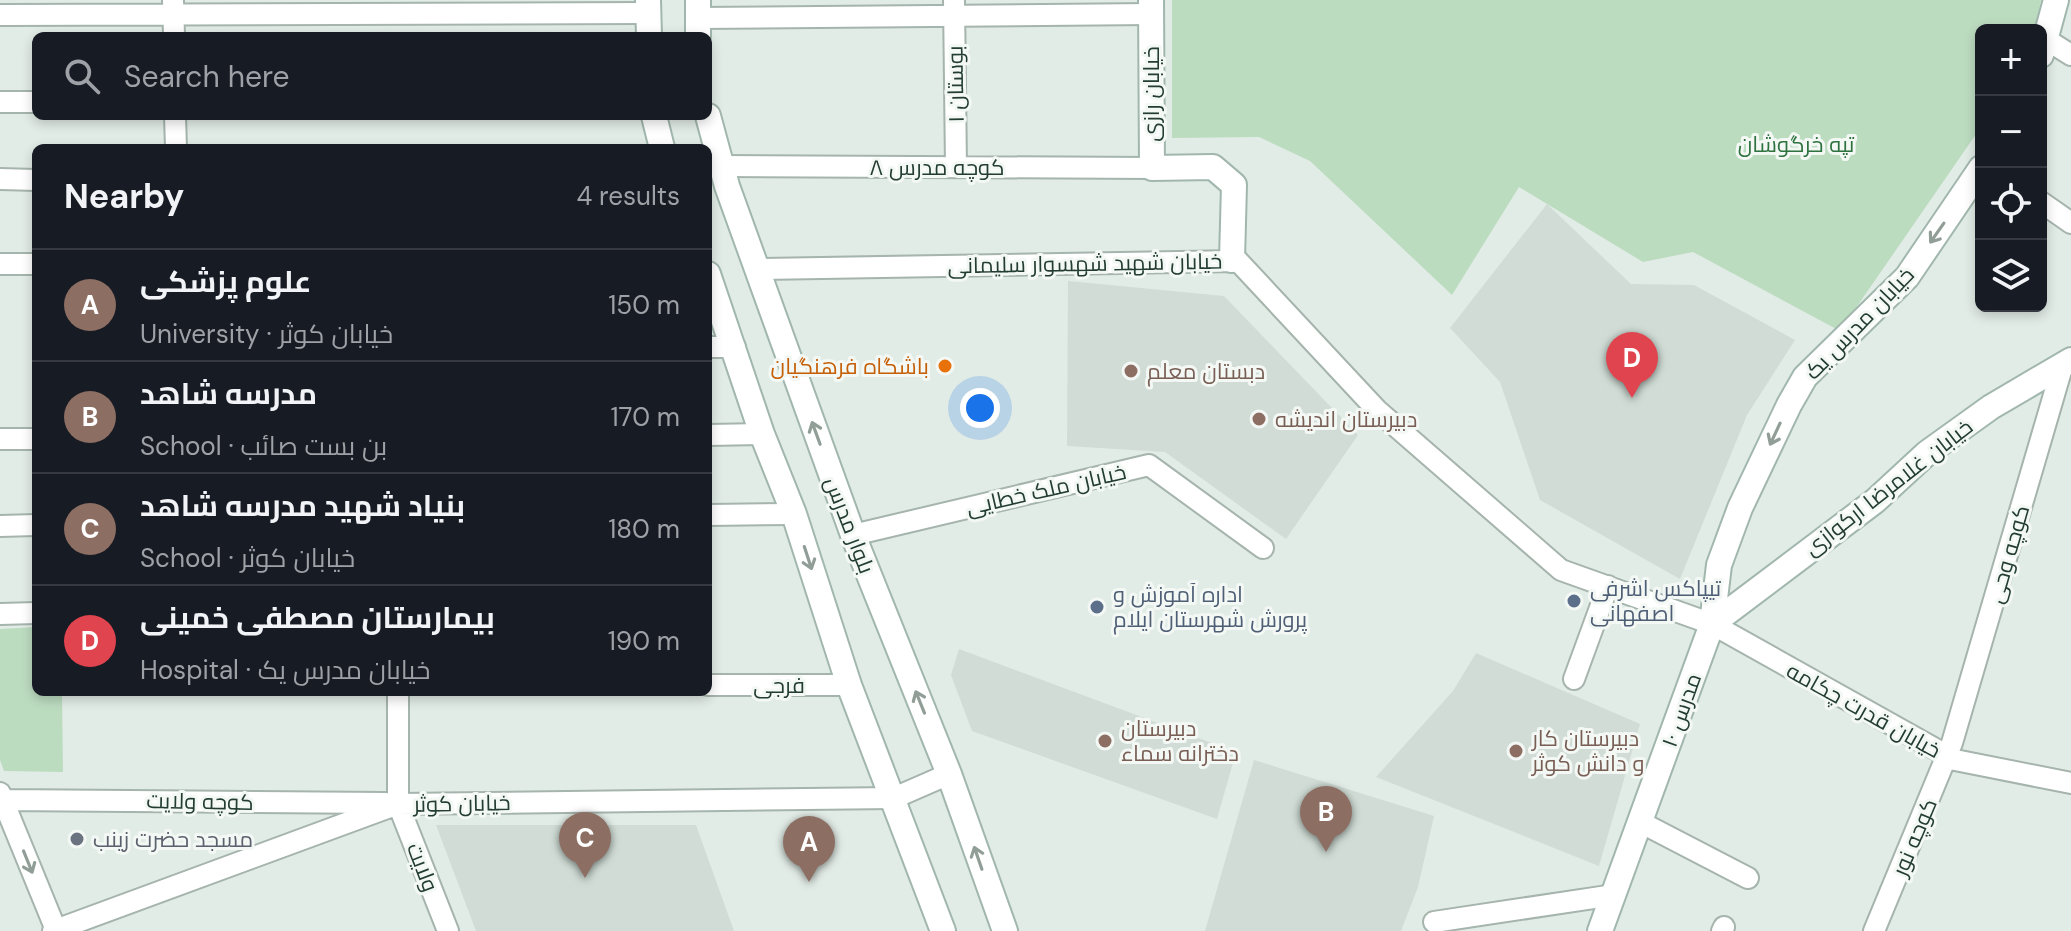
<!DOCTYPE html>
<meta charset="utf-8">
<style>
:root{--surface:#171b24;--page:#20242c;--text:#f1f3f6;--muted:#9ea1a6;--line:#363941;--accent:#b45309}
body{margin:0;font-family:"DM Sans",Cairo,sans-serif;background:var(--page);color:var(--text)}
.controls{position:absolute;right:24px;top:24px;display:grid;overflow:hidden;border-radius:12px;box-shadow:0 4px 12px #0003}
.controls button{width:72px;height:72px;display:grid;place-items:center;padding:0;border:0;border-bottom:2px solid var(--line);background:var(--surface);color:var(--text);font:40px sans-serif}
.you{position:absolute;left:980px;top:408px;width:28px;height:28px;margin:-20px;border:6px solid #fff;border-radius:50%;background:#1a73e8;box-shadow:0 0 0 12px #1a73e833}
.badge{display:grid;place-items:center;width:52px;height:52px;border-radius:50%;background:var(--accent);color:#fff;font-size:26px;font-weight:700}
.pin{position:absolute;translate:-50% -66px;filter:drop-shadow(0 2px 4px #0008)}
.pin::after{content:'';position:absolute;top:42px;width:28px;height:24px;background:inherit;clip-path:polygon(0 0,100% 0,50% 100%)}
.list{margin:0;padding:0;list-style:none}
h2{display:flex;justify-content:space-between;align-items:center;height:104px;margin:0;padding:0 32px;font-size:34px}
h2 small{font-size:26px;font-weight:400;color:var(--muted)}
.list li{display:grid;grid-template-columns:52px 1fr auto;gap:24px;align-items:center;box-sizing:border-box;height:112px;padding:0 32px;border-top:2px solid var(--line)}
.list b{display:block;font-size:30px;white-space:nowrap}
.list p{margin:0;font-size:26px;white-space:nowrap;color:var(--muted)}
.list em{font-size:26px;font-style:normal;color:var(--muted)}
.icon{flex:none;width:44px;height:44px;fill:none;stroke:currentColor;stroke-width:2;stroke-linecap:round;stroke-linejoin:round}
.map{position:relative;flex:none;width:2071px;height:931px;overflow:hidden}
.search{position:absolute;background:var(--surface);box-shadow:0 4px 12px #0003;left:32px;top:32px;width:680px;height:88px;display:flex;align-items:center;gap:20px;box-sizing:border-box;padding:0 28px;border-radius:12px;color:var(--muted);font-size:30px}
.panel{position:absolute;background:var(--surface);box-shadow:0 4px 12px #0003;left:32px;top:144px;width:680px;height:552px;border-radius:12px}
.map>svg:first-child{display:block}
.built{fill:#d0dcd5}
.green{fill:#bcdcc0}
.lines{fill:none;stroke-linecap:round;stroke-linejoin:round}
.street-casing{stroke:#a5b4ac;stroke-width:24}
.secondary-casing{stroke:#a1b7ad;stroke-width:28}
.street{stroke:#fff;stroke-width:20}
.secondary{stroke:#fff;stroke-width:24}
.oneway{stroke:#919e98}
.food-dot{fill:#e8710a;stroke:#f3f8f5;stroke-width:3}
.education-dot{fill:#8d6e63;stroke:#f3f8f5;stroke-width:3}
.service-dot{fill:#5c6f8a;stroke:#f3f8f5;stroke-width:3}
.worship-dot{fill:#6b7280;stroke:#f3f8f5;stroke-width:3}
.labels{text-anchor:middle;stroke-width:6;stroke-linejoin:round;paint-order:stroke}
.street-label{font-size:22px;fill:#233d32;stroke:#f3f8f5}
.park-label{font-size:22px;fill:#2e723f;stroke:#f3f8f5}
.food-label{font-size:22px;fill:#c56008;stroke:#f3f8f5;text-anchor:end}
.education-label{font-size:22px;fill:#785e54;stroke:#f3f8f5;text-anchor:start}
.service-label{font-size:22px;fill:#4e5e75;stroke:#f3f8f5;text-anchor:start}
.worship-label{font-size:22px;fill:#5b616d;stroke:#f3f8f5;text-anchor:start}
</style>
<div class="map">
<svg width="2071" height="931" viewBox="0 0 2071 931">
<rect width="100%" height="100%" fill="#e2ece6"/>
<path class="built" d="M1547,204l84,80 63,1 101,55 -48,75 -67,164 -140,-79 -40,-118 -50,-54z
M1068,281l156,15 134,139 -72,104 -121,-87 -98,-6z
M959,649l277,103 -19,67 -245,-88 -21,-56z
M1476,653l164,71 -41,142 -223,-89 77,-86z
M1254,760l180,56 -16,71 -17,44h-196z
M436,825h260l38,106h-258z"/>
<path class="green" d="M1172,0h869l-6,30h-54v97l-141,204 -147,-79 -50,10 -124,-75 -67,108 -142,-134 -51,-24 -87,1z
M36,627v65h26l1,80 -59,-1 -4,-11v-131z"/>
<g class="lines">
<g class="street-casing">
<path id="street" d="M173,0l1,36
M954,0l2,167
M0,15l648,-2
M698,18l453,-4
M2047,40l24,15
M0,102h36
M175,116l1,32
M721,166l431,2
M0,179l36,1
M2041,202l30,21
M0,264h36
M756,269l482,-8 139,149 184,160 151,54 243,136 116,23
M708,347h27
M708,435l54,-1
M0,439h36
M708,515l86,-1
M0,526l36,-1
M853,535l296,-70 114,83
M0,614l36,-1
M1574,679l34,-93
M708,685h141
M398,692v112l50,127
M0,793l56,137
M3,800l383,3
M1640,822l108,56
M1434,922l180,-27
M53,931l345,-127 496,-6 55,-24
M1722,931l2,-4
M1874,931l78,-188 111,-379"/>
</g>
<g class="secondary-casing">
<path id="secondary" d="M648,0l1,36
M698,0v36
M1151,0l1,168 61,-1 21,18 -2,75
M2041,55l15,-55
M654,116l8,32
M708,116l19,70 126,349 96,239 56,157
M708,274l54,160 32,80 55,171 94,246
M1712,624l163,-123 52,-48 64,-46 80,-47
M1600,931l112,-307 7,-59 21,-57 49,-103 16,-28 102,-100 74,-109"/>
</g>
<use href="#street" class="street"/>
<use href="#secondary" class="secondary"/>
</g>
<defs><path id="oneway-shaft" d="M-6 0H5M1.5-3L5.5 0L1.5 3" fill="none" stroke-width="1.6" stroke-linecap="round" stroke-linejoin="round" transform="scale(2)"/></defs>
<g class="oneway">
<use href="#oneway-shaft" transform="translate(1937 233) rotate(125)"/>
<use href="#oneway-shaft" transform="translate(816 433) rotate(-110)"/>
<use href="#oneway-shaft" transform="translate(1775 434) rotate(115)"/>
<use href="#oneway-shaft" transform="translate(808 558) rotate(72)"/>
<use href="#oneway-shaft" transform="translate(920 702) rotate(-112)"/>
<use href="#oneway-shaft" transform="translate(978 858) rotate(-109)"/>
<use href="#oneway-shaft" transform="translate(28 862) rotate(68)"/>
</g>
<circle class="food-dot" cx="945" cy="366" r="8"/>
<g class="education-dot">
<circle cx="1131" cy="371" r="8"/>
<circle cx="1259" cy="419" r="8"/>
<circle cx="1105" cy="741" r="8"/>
<circle cx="1516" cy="751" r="8"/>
</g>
<g class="service-dot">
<circle cx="1574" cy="601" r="8"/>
<circle cx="1097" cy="607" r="8"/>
</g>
<circle class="worship-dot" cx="77" cy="839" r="8"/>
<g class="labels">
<g class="street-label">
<text transform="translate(955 84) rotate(-91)" y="8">بوستان ۱</text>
<text transform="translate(1151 94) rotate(-90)" y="8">خیابان رازی</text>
<text x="937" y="175">کوچه مدرس ۸</text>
<text transform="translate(1085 263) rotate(-1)" y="8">خیابان شهید شهسوار سلیمانی</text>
<text transform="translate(1859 323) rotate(-46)" y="8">خیابان مدرس یک</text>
<text transform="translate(1888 487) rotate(-38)" y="8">خیابان غلامرضا ارکوازی</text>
<text transform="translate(1046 489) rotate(-13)" y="8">خیابان ملک خطایی</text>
<text transform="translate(850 525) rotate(69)" y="8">بلوار مدرس</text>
<text transform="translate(2008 554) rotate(-74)" y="8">کوچه وحی</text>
<text x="779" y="693">فرجی</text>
<text transform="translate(1681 710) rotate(-70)" y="8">مدرس ۱۰</text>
<text transform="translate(1864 710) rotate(29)" y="8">خیابان قدرت چکامه</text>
<text transform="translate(200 801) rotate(1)" y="8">کوچه ولایت</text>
<text transform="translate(462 803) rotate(-1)" y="8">خیابان کوثر</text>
<text transform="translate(1914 837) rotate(-67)" y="8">کوچه نور</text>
<text transform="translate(423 867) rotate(69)" y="8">ولایت</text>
</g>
<g class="park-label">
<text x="1796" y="152">تپه خرگوشان</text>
</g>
<g class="food-label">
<text x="929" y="374">باشگاه فرهنگیان</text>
</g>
<g class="education-label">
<text x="1147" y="379">دبستان معلم</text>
<text x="1275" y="427">دبیرستان اندیشه</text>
<text x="1121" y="736">دبیرستان<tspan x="1121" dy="25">دخترانه سماء</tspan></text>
<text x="1532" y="746">دبیرستان کار<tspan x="1532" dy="25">و دانش کوثر</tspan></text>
</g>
<g class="service-label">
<text x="1590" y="596">تیپاکس اشرفی<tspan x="1590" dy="25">اصفهانی</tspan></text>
<text x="1113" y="602">اداره آموزش و<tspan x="1113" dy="25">پرورش شهرستان ایلام</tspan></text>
</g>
<g class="worship-label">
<text x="93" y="847">مسجد حضرت زینب</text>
</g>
</g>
</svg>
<div class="controls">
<button>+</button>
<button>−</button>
<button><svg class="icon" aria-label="locate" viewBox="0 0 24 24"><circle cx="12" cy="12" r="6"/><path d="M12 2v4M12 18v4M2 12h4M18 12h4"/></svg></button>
<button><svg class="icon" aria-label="layers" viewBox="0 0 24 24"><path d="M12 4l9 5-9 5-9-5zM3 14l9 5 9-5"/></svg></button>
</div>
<div class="you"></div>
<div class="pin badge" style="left:809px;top:882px;background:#8d6e63">A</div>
<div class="pin badge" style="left:1326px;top:852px;background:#8d6e63">B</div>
<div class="pin badge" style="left:585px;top:878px;background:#8d6e63">C</div>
<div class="pin badge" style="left:1632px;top:398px;background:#e0444e">D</div>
<div class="search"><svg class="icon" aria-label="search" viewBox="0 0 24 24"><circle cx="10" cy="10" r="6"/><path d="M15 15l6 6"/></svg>Search here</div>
<section class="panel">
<h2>Nearby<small>4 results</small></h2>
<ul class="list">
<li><span class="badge" style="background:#8d6e63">A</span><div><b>علوم پزشکی</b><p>University · خیابان کوثر</p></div><em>150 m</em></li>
<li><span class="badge" style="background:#8d6e63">B</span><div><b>مدرسه شاهد</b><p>School · بن بست صائب</p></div><em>170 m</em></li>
<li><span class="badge" style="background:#8d6e63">C</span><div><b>بنیاد شهید مدرسه شاهد</b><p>School · خیابان کوثر</p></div><em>180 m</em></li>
<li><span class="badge" style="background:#e0444e">D</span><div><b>بیمارستان مصطفی خمینی</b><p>Hospital · خیابان مدرس یک</p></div><em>190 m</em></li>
</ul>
</section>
</div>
